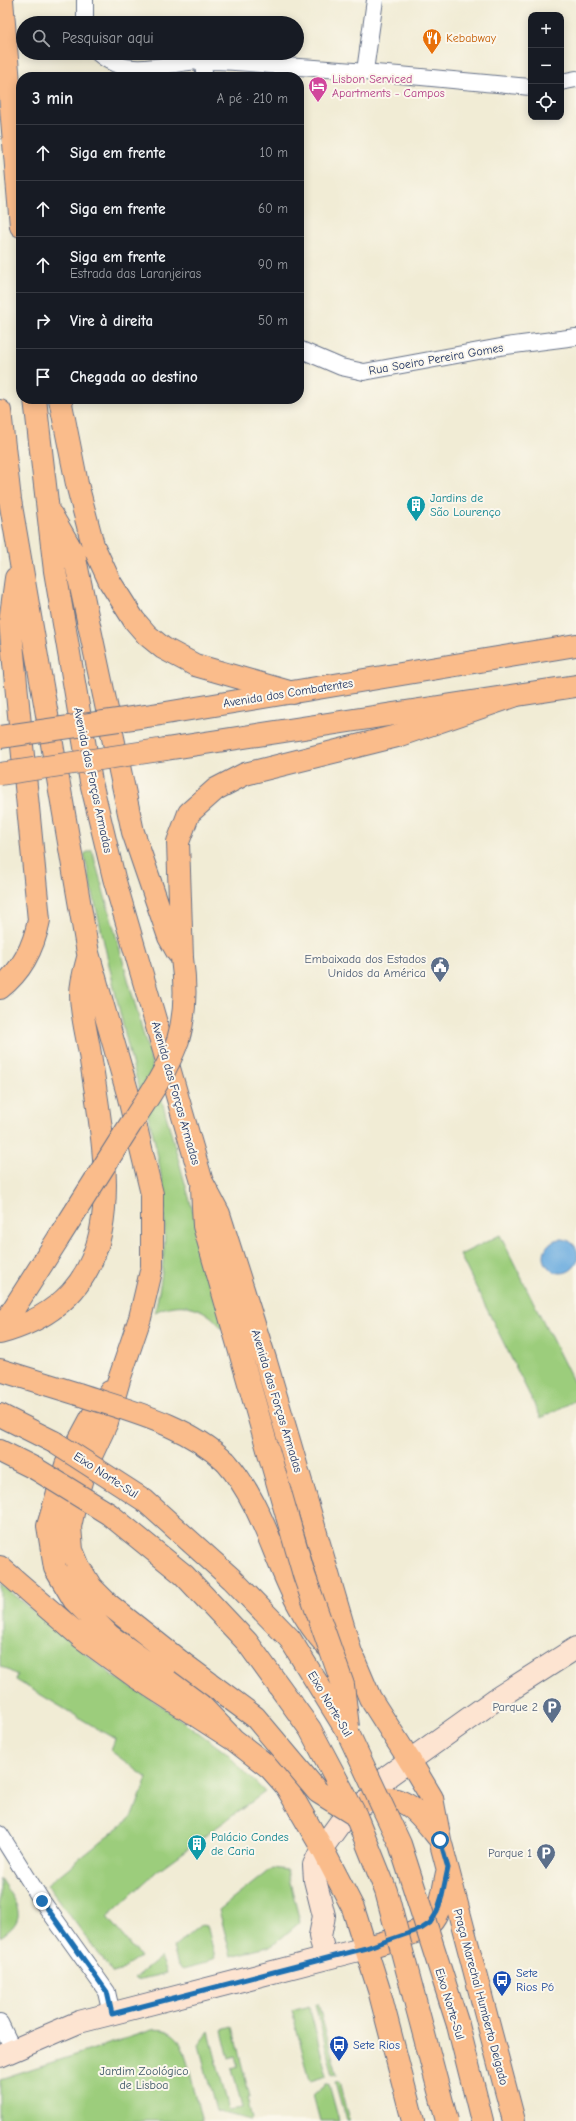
<!DOCTYPE html>
<html lang="pt">
<meta charset="utf-8">
<style>
:root{--surface:#171b24;--page:#20242c;--text:#f1f3f6;--muted:#9ea1a6;--line:#363941}
body{margin:0;font-family:"Comic Neue",sans-serif;background:var(--page);color:var(--text)}
.controls{position:absolute;right:12px;top:12px;display:grid;overflow:hidden;border-radius:8px;box-shadow:0 2px 10px #0003}
.controls button{width:36px;height:36px;display:grid;place-items:center;padding:0;border:0;border-bottom:1px solid var(--line);background:var(--surface);color:var(--text);font:20px sans-serif}
.stop{position:absolute;width:12px;height:12px;margin:-9px;border:3px solid #1f6fb2;border-radius:50%;background:#fff}
.stop.end{background:#1f6fb2;border-color:#fff;box-shadow:0 1px 4px #0008}
.list{margin:0;padding:0;list-style:none}
h2{display:flex;justify-content:space-between;align-items:center;height:52px;margin:0;padding:0 16px;font-size:17px}
h2 small{font-size:13px;font-weight:400;color:var(--muted)}
.list li{display:grid;grid-template-columns:26px 1fr auto;gap:12px;align-items:center;box-sizing:border-box;height:56px;padding:0 16px;border-top:1px solid var(--line)}
.list b{display:block;font-size:15px;white-space:nowrap}
.list p{margin:0;font-size:13px;white-space:nowrap;color:var(--muted)}
.list em{font-size:13px;font-style:normal;color:var(--muted)}
.icon{flex:none;width:22px;height:22px;fill:none;stroke:currentColor;stroke-width:2;stroke-linecap:round;stroke-linejoin:round}
.map{position:relative;flex:none;width:576px;height:2121px;overflow:hidden}
.search{position:absolute;background:var(--surface);box-shadow:0 2px 10px #0003;left:16px;top:16px;width:288px;height:44px;display:flex;align-items:center;gap:10px;box-sizing:border-box;padding:0 14px;border-radius:22px;color:var(--muted);font-size:15px}
.panel{position:absolute;background:var(--surface);box-shadow:0 2px 10px #0003;left:16px;top:72px;width:288px;height:332px;border-radius:16px}
.map>svg:first-child{display:block}
.green{fill:#9ccd7c;stroke:#5c7e6d}
.water{fill:#6bacdf;stroke:#436e9e}
.lines{fill:none;stroke-linecap:round;stroke-linejoin:round}
.minor-casing{stroke:#667188;stroke-width:18}
.secondary-casing{stroke:#667188;stroke-width:24}
.primary-casing{stroke:#667188;stroke-width:24}
.trunk-casing{stroke:#667188;stroke-width:24}
.minor{stroke:#fff;stroke-width:16}
.secondary{stroke:#fde4d1;stroke-width:22}
.primary{stroke:#fabc8b;stroke-width:22}
.trunk{stroke:#fabc8b;stroke-width:22}
.primary-bridge-casing{stroke:#667188;stroke-width:24;stroke-linecap:butt}
.trunk-bridge-casing{stroke:#667188;stroke-width:24;stroke-linecap:butt}
.primary-bridge{stroke:#fabc8b;stroke-width:22}
.trunk-bridge{stroke:#fabc8b;stroke-width:22}
.route{stroke:#1f6fb2;stroke-width:5}
.labels{text-anchor:middle;stroke-width:4;stroke-linejoin:round;paint-order:stroke}
.food-label{font-size:12px;fill:#c56008;stroke:#fbf7ec;text-anchor:start}
.hotel-label{font-size:12px;fill:#b23c85;stroke:#fbf7ec;text-anchor:start}
.street-label{font-size:12px;fill:#1b2f5e;stroke:#fbf7ec}
.culture-label{font-size:12px;fill:#0d838f;stroke:#fbf7ec;text-anchor:start}
.service-label{font-size:12px;fill:#4e5e75;stroke:#fbf7ec;text-anchor:end}
.transit-label{font-size:12px;fill:#164399;stroke:#fbf7ec;text-anchor:start}
.park-label{font-size:12px;fill:#3b5666;stroke:#fbf7ec}
</style>
<div class="map">
<svg width="576" height="2121" viewBox="0 0 576 2121">
<rect width="100%" height="100%" fill="#fbf7ec"/>
<filter id="ink" filterUnits="userSpaceOnUse"><feTurbulence type="fractalNoise" baseFrequency=".025" numOctaves="2"/><feDisplacementMap in="SourceGraphic" scale="8" xChannelSelector="R" yChannelSelector="G"/><feConvolveMatrix kernelMatrix="1 2 1 2 8 2 1 2 1" color-interpolation-filters="sRGB"/></filter>
<filter id="wash" filterUnits="userSpaceOnUse"><feTurbulence type="fractalNoise" baseFrequency=".012" numOctaves="4" result="noise"/><feDisplacementMap in="SourceGraphic" scale="16" xChannelSelector="R" yChannelSelector="G"/><feGaussianBlur stdDeviation="0.9" result="paint"/><feColorMatrix in="noise" values="0 0 0 0 0 0 0 0 0 0 0 0 0 0 0 0 0 1.4 0 .05"/><feComposite in="paint" operator="in"/></filter>
<g filter="url(#wash)">
<rect width="100%" height="100%" fill="#f1ecd5"/>
<path class="green" d="M92,850l133,476 -4,2c-16,-23 -42,-28 -66,-16 14,-65 13,-117 -3,-182 -6,-23 -14,-44 -20,-67 -17,-69 -32,-139 -48,-209z
M500,1235l76,152v13l-35,18 -81,-163z
M0,1584l112,91 53,33 60,44 40,40 -108,79 -50,46 33,40 -20,14 -7,2 -66,-88 86,-69 14,-38 -36,-27 4,-12 -99,-59 1,-5 -17,-9z
M272,1868l15,2 13,52 -28,24 -41,10 -12,-46z
M0,1878c15,25 32,39 0,59z
M202,1924l5,1 8,32 -9,6 -24,6 -4,-3 -5,-19z
M161,1957l6,16 -30,7 -2,-2z
M318,2003l19,71 -4,1 -18,-71z
M309,2006l18,70 -17,5 -18,-70z
M232,2027l18,70 -3,1 5,21 -2,1 -34,-9 -17,-66 10,-13 20,78 13,-2 -10,-40 6,-2 -3,-9 -6,2 -7,-29z
M152,2030c9,-2 19,1 25,8 10,11 20,66 25,83h-202v-42z
M339,2081l10,40h-3l-11,-39z
M326,2084h3l10,37h-19l-7,-26z"/>
<path class="water" d="M544 1256a17 17 0 1 1 34 0a17 17 0 1 1-34 0Z"/>
</g>
<g filter="url(#ink)">
<g class="lines">
<g class="minor-casing">
<path id="minor" d="M85,23v-23
M98,53c32,28 67,9 104,8 27,-1 55,3 82,5 83,5 165,14 247,21
M202,61l3,16
M365,71l10,-71
M561,82l15,-3
M299,349l42,18 23,5 142,-26 70,-9
M0,1834l42,67 65,91 5,22
M0,2023l13,27"/>
</g>
<g class="secondary-casing">
<path id="secondary" d="M325,1958l-5,-22 4,-20 -9,-36 -1,-15 8,-17 18,-25 17,-17 13,-6 18,-24 108,-77 80,-51
M0,2056l79,-34 287,-74"/>
</g>
<g class="primary-casing">
<path id="primary" d="M160,714l416,-69
M166,749l410,-63
M410,1761l22,37 8,42 74,281
M370,1800c35,-7 47,11 67,36
M322,1848l31,60 26,82 34,131
M366,1948c16,-6 52,-13 64,-25 12,-12 13,-34 17,-50"/>
</g>
<g class="trunk-casing">
<path id="trunk" d="M2,0l19,226
M35,399l20,172 36,211 23,96 88,304 17,32 47,148 85,291 19,45 40,63
M60,399l17,85 16,61 17,37 24,38 13,15 16,13 32,17 98,28
M0,411l10,89 78,453 40,141 24,100v73l-12,51 -21,62 -12,42 -23,49 -8,28 -6,28 2,23 7,17 12,20 17,17 73,58
M52,516l22,38 59,278 36,105 9,16
M182,958l-4,-116 11,-29 27,-24 29,-15 152,-38 117,-40
M0,988c22,-17 34,-42 39,-68l-29,-298 6,-44
M202,1187l2,39 83,290
M0,1330l58,-91
M0,1333c138,-38 106,-171 90,-279 -3,-19 -9,-41 -9,-60 0,-12 4,-25 7,-36
M0,1370l78,24
M110,1392l-16,21 -28,52 -18,61 7,42 19,32 36,36 80,58 44,46
M0,1415l54,27
M0,1451l36,18
M226,1462c47,53 52,131 101,184
M0,1567l81,70 55,40 98,63 36,28 16,18 36,62
M458,2025l24,96"/>
</g>
<use href="#minor" class="minor"/>
<use href="#secondary" class="secondary"/>
<use href="#primary" class="primary"/>
<use href="#trunk" class="trunk"/>
<g class="primary-bridge-casing">
<path id="primary-bridge" d="M0,737l160,-23
M0,774l166,-25"/>
</g>
<g class="trunk-bridge-casing">
<path id="trunk-bridge" d="M58,1239c24,-38 48,-76 72,-114 18,-27 37,-54 48,-85 8,-27 8,-54 4,-82
M78,1394c51,17 108,30 148,68
M54,1442l90,58 88,79 58,60 58,94 52,111 58,181
M36,1469l73,45 75,61 63,67 63,87 46,87 30,75 61,230
M287,1516l17,59 39,110 5,42
M181,1662l74,55 63,75 37,23"/>
</g>
<use href="#primary-bridge" class="primary-bridge"/>
<use href="#trunk-bridge" class="trunk-bridge"/>
</g>
</g>
<g class="lines" filter="url(#ink)">
<path class="route" d="M42,1901l65,91 5,22 254,-66 55,-19 9,-6 7,-11 5,-16 6,-28 -8,-28"/>
</g>
<defs>
<g id="restaurant-pin" transform="scale(1)"><path d="M0 17L-7.5 6A9.5 9.5 0 1 1 7.5 6Z" fill="#e8710a" stroke="#fbf7ec"/><path d="M-5-6h1v4h1v-4h1v4h1v-4h1v5L-1.5 .5V6h-2V.5L-5-1ZM5-6V6H3V1.5H1.5Q1.5-4 5-6Z" fill="#fff"/></g>
<g id="hotel-pin" transform="scale(1)"><path d="M0 17L-7.5 6A9.5 9.5 0 1 1 7.5 6Z" fill="#d1479c" stroke="#fbf7ec"/><path d="M-6-4.5h1.5V1H6V5H4.5V3h-9V5H-6ZM-4 0a1.8 1.8 0 1 1 3.6 0ZM.5 0V-2.5h3Q6-2.5 6 0Z" fill="#fff"/></g>
<g id="building-pin" transform="scale(1)"><path d="M0 17L-7.5 6A9.5 9.5 0 1 1 7.5 6Z" fill="#0f9aa8" stroke="#fbf7ec"/><path d="M-4-6H4V6H1V3H-1V6H-4ZM-2.5-4.3h1.7v1.8h-1.7ZM.8-4.3h1.7v1.8H.8ZM-2.5-1h1.7V.8h-1.7ZM.8-1h1.7V.8H.8Z" fill="#fff"/></g>
<g id="civic-pin" transform="scale(1)"><path d="M0 17L-7.5 6A9.5 9.5 0 1 1 7.5 6Z" fill="#5c6f8a" stroke="#fbf7ec"/><path d="M-.6-6.5H3V-4.5H.6V-3L4-1V1h2V6H-6V1h2V-1L-.6-3ZM-1.2 2.5V6h2.4V2.5Z" fill="#fff"/></g>
<g id="parking-pin" transform="scale(1)"><path d="M0 17L-7.5 6A9.5 9.5 0 1 1 7.5 6Z" fill="#5c6f8a" stroke="#fbf7ec"/><path d="M-3.5-5.5H1a3.5 3.5 0 0 1 0 7H-1V5.5H-3.5ZM-1-3.4V-.6H.8a1.4 1.4 0 0 0 0-2.8Z" fill="#fff"/></g>
<g id="bus-pin" transform="scale(1)"><path d="M0 17L-7.5 6A9.5 9.5 0 1 1 7.5 6Z" fill="#1a4fb4" stroke="#fbf7ec"/><path d="M-5-6H5V4H4V6H2V4H-2V6H-4V4H-5ZM-3.5-4V0h7V-4ZM-3.5 1.2v1.5H-2V1.2ZM2 1.2v1.5H3.5V1.2Z" fill="#fff"/></g>
</defs>
<g fill-rule="evenodd">
<use href="#restaurant-pin" x="432" y="38"/>
<use href="#hotel-pin" x="318" y="86"/>
<use href="#building-pin" x="416" y="505"/>
<use href="#civic-pin" x="440" y="966"/>
<use href="#parking-pin" x="552" y="1707"/>
<use href="#building-pin" x="197" y="1844"/>
<use href="#parking-pin" x="546" y="1853"/>
<use href="#bus-pin" x="502" y="1980"/>
<use href="#bus-pin" x="339" y="2045"/>
</g>
<g class="labels">
<g class="food-label">
<text x="446" y="42">Kebabway</text>
</g>
<g class="hotel-label">
<text x="332" y="83">Lisbon Serviced<tspan x="332" dy="14">Apartments - Campos</tspan></text>
</g>
<g class="street-label">
<text transform="translate(436 359) rotate(-10)" y="4">Rua Soeiro Pereira Gomes</text>
<text transform="translate(288 693) rotate(-9)" y="4">Avenida dos Combatentes</text>
<text transform="translate(93 780) rotate(78)" y="4">Avenida das Forças Armadas</text>
<text transform="translate(176 1093) rotate(74)" y="4">Avenida das Forças Armadas</text>
<text transform="translate(277 1401) rotate(73)" y="4">Avenida das Forças Armadas</text>
<text transform="translate(106 1475) rotate(33)" y="4">Eixo Norte-Sul</text>
<text transform="translate(330 1704) rotate(59)" y="4">Eixo Norte-Sul</text>
<text transform="translate(481 1997) rotate(75)" y="4">Praça Marechal Humberto Delgado</text>
<text transform="translate(450 2004) rotate(73)" y="4">Eixo Norte-Sul</text>
</g>
<g class="culture-label">
<text x="430" y="502">Jardins de<tspan x="430" dy="14">São Lourenço</tspan></text>
<text x="211" y="1841">Palácio Condes<tspan x="211" dy="14">de Caria</tspan></text>
</g>
<g class="service-label">
<text x="426" y="963">Embaixada dos Estados<tspan x="426" dy="14">Unidos da América</tspan></text>
<text x="538" y="1711">Parque 2</text>
<text x="532" y="1857">Parque 1</text>
</g>
<g class="transit-label">
<text x="516" y="1977">Sete<tspan x="516" dy="14">Rios P6</tspan></text>
<text x="353" y="2049">Sete Rios</text>
</g>
<g class="park-label">
<text x="144" y="2075">Jardim Zoológico<tspan x="144" dy="14">de Lisboa</tspan></text>
</g>
</g>
</svg>
<div class="controls">
<button>+</button>
<button>−</button>
<button><svg class="icon" aria-label="locate" viewBox="0 0 24 24"><circle cx="12" cy="12" r="6"/><path d="M12 2v4M12 18v4M2 12h4M18 12h4"/></svg></button>
</div>
<div class="stop" style="left:440px;top:1840px"></div>
<div class="stop end" style="left:42px;top:1901px"></div>
<div class="search"><svg class="icon" aria-label="search" viewBox="0 0 24 24"><circle cx="10" cy="10" r="6"/><path d="M15 15l6 6"/></svg>Pesquisar aqui</div>
<section class="panel">
<h2>3 min<small>A pé · 210 m</small></h2>
<ul class="list">
<li><svg class="icon" aria-label="ahead" viewBox="0 0 24 24"><path d="M12 20V5M6 11l6-6 6 6"/></svg><div><b>Siga em frente</b></div><em>10 m</em></li>
<li><svg class="icon" aria-label="ahead" viewBox="0 0 24 24"><path d="M12 20V5M6 11l6-6 6 6"/></svg><div><b>Siga em frente</b></div><em>60 m</em></li>
<li><svg class="icon" aria-label="ahead" viewBox="0 0 24 24"><path d="M12 20V5M6 11l6-6 6 6"/></svg><div><b>Siga em frente</b><p>Estrada das Laranjeiras</p></div><em>90 m</em></li>
<li><svg class="icon" aria-label="right" viewBox="0 0 24 24"><path d="M7 20v-9h11M14 6l5 5-5 5"/></svg><div><b>Vire à direita</b></div><em>50 m</em></li>
<li><svg class="icon" aria-label="arrive" viewBox="0 0 24 24"><path d="M6 21V4h12l-3 4 3 4H6"/></svg><div><b>Chegada ao destino</b></div></li>
</ul>
</section>
</div>
